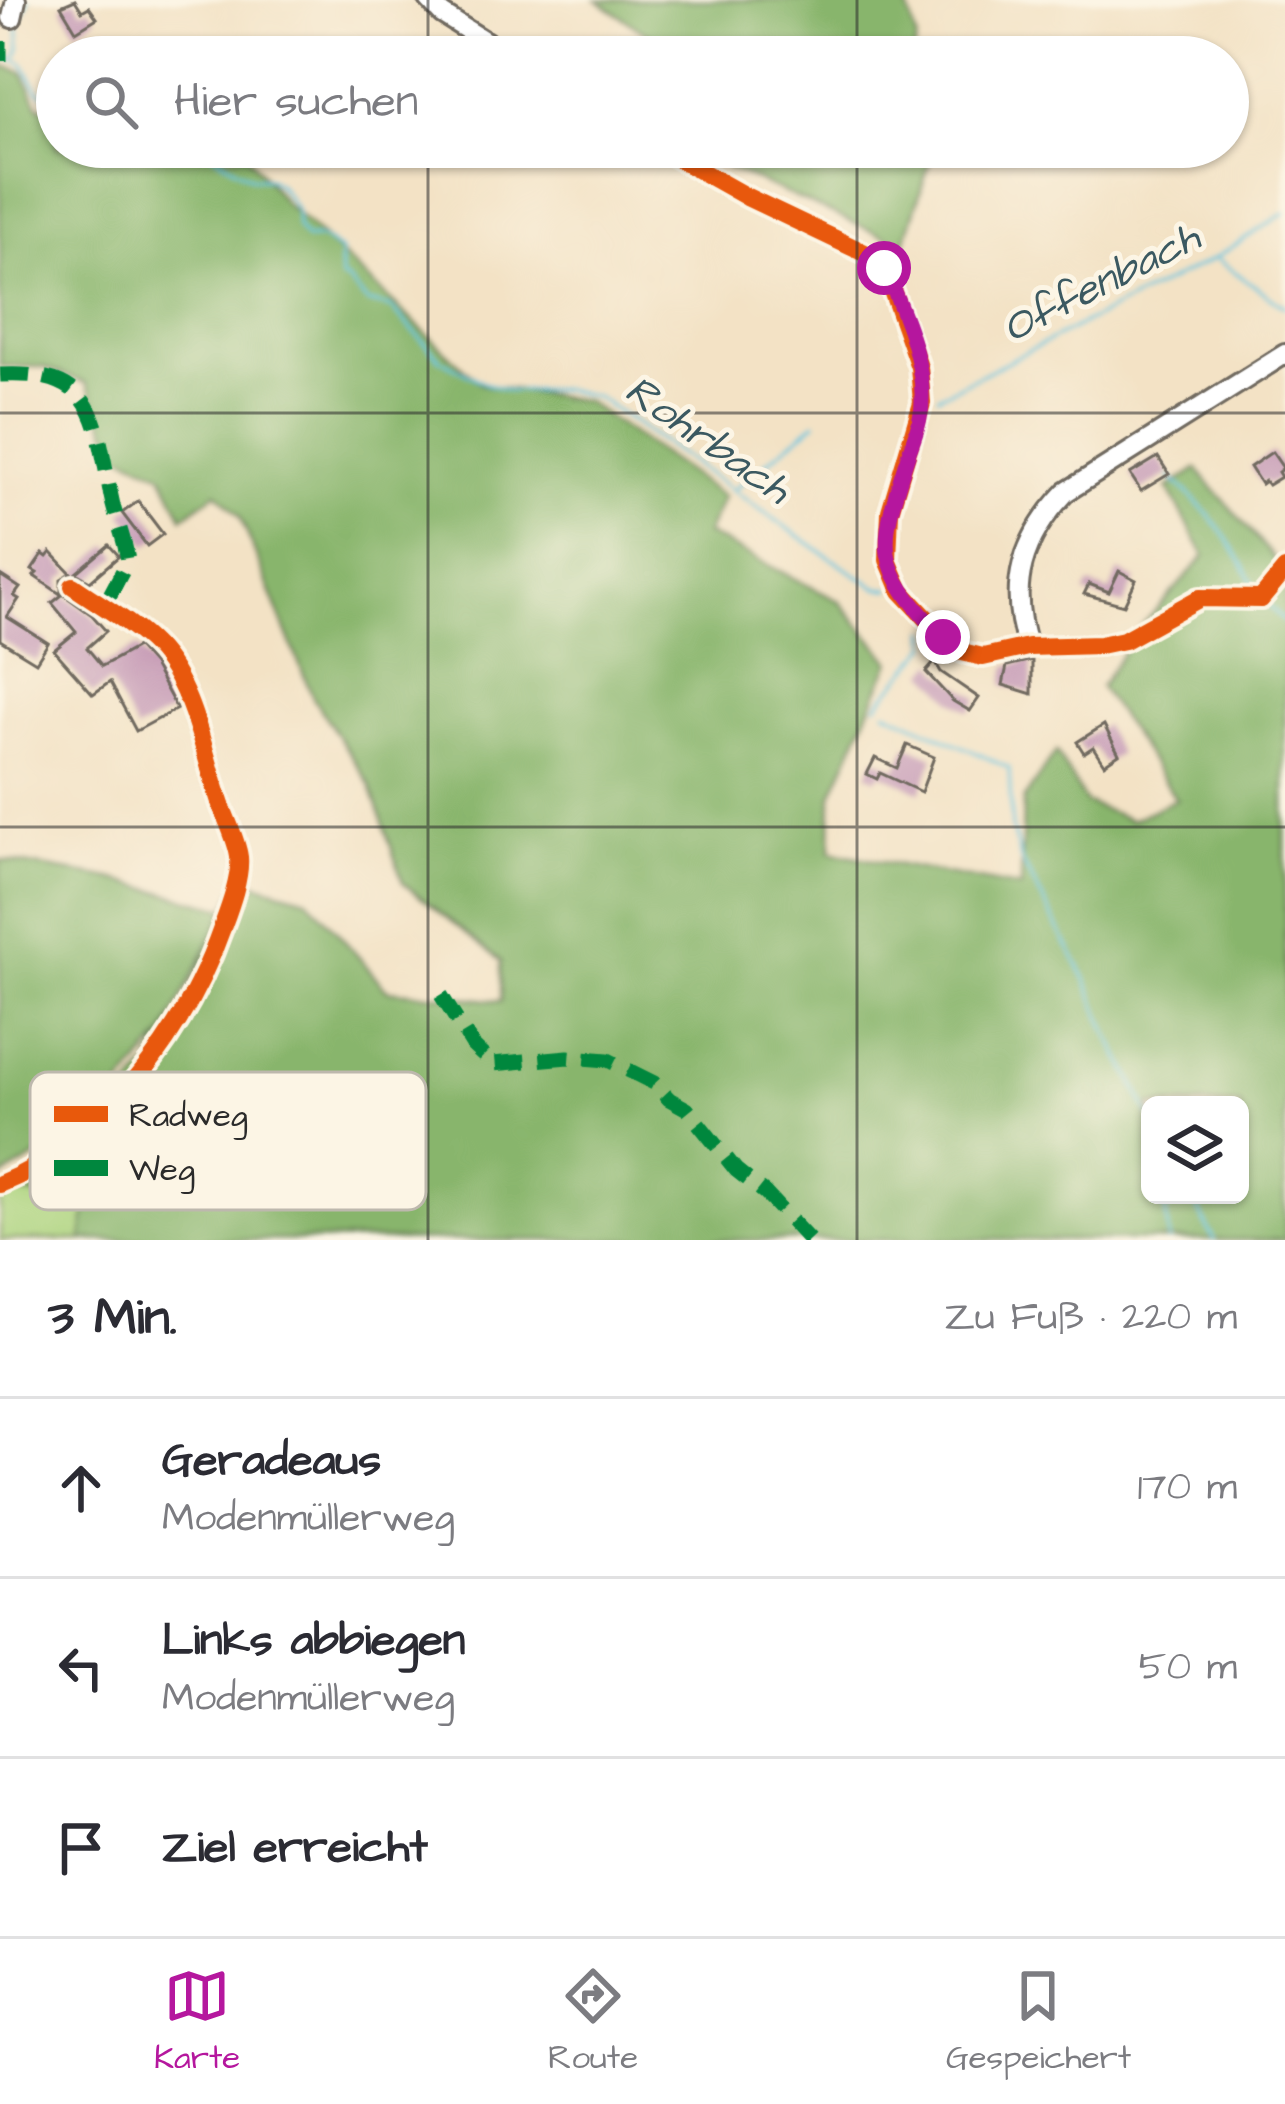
<!DOCTYPE html>
<html lang="de">
<meta charset="utf-8">
<style>
:root{--surface:#fff;--page:#f2f2f3;--text:#2b2b33;--muted:#7c7c81;--line:#e1e1e2;--accent:#b5179e}
body{margin:0;font-family:"Architects Daughter",sans-serif;background:var(--page);color:var(--text)}
.controls{position:absolute;right:36px;bottom:36px;display:grid;overflow:hidden;border-radius:18px;box-shadow:0 3px 9px #0004}
.controls button{width:108px;height:108px;display:grid;place-items:center;padding:0;border:0;border-bottom:3px solid var(--line);background:var(--surface);color:var(--text);font:60px sans-serif}
.stop{position:absolute;width:36px;height:36px;margin:-27px;border:9px solid #b5179e;border-radius:50%;background:#fff}
.stop.end{background:#b5179e;border-color:#fff;box-shadow:0 3px 12px #0008}
.list{margin:0;padding:0;list-style:none}
h2{display:flex;justify-content:space-between;align-items:center;height:156px;margin:0;padding:0 48px;font-size:51px}
h2 small{font-size:39px;font-weight:400;color:var(--muted)}
.list li{display:grid;grid-template-columns:78px 1fr auto;gap:36px;align-items:center;box-sizing:border-box;height:180px;padding:0 48px;border-top:3px solid var(--line)}
.list b{display:block;font-size:45px;white-space:nowrap}
.list p{margin:0;font-size:39px;white-space:nowrap;color:var(--muted)}
.list em{font-size:39px;font-style:normal;color:var(--muted)}
.icon{flex:none;width:66px;height:66px;fill:none;stroke:currentColor;stroke-width:2;stroke-linecap:round;stroke-linejoin:round}
.map{position:relative;flex:none;width:1285px;height:1240px;overflow:hidden}
.search{position:absolute;background:var(--surface);box-shadow:0 3px 9px #0004;left:36px;right:36px;top:36px;height:132px;display:flex;align-items:center;gap:30px;box-sizing:border-box;padding:0 42px;border-radius:66px;color:var(--muted);font-size:45px}
.sheet{height:696px;background:var(--surface)}
nav{display:flex;justify-content:space-around;align-items:center;box-sizing:border-box;height:168px;border-top:3px solid var(--line);background:var(--surface);font-size:33px;color:var(--muted)}
nav a{display:grid;justify-items:center;gap:6px}
nav .on{color:var(--accent)}
.map>svg:first-child{display:block}
.green{fill:#abd37d;stroke:#6b7f54;stroke-width:3}
.forest{fill:#88b56c;stroke:#5a704c;stroke-width:3;fill-rule:evenodd}
.lines{fill:none;stroke-linecap:round;stroke-linejoin:round}
.stream{stroke:#61c4df;stroke-width:3}
.building{fill:#c79db7}
.minor-casing{stroke:#716b61;stroke-width:24}
.minor{stroke:#fff;stroke-width:18}
.quiet{stroke:#00873e;stroke-width:15;stroke-dasharray:30 15;stroke-linecap:butt}
.cycleway-casing{stroke:#fcf5e5;stroke-width:26}
.cycleway{stroke:#e8590c;stroke-width:18}
.route{stroke:#b5179e;stroke-width:15}
.grid{fill:none;stroke:#2b2b2b;stroke-width:3;stroke-opacity:0.55}
.labels{text-anchor:middle;stroke-width:10;stroke-linejoin:round;paint-order:stroke}
.water-label{font-size:42px;font-style:italic;fill:#3b5961;stroke:#fcf5e5}
.key{fill:#fcf5e5;stroke:#bdb8ad;stroke-width:3}
.key-label{font-size:33px;fill:#2b2b2b}
</style>
<div class="map">
<svg width="1285" height="1240" viewBox="0 0 1285 1240">
<rect width="100%" height="100%" fill="#fcf5e5"/>
<filter id="ink" filterUnits="userSpaceOnUse"><feTurbulence type="fractalNoise" baseFrequency=".00833" numOctaves="2"/><feDisplacementMap in="SourceGraphic" scale="24" xChannelSelector="R" yChannelSelector="G"/><feConvolveMatrix kernelMatrix="1 2 1 2 8 2 1 2 1" color-interpolation-filters="sRGB"/></filter>
<filter id="wash" filterUnits="userSpaceOnUse"><feTurbulence type="fractalNoise" baseFrequency=".004" numOctaves="4" result="noise"/><feDisplacementMap in="SourceGraphic" scale="48" xChannelSelector="R" yChannelSelector="G"/><feGaussianBlur stdDeviation="2.7" result="paint"/><feColorMatrix in="noise" values="0 0 0 0 0 0 0 0 0 0 0 0 0 0 0 0 0 1.4 0 .05"/><feComposite in="paint" operator="in"/></filter>
<g filter="url(#wash)">
<rect width="100%" height="100%" fill="#f3e2c5"/>
<path class="green" d="M0,1190l88,13 -6,37h-82z"/>
<path class="forest" d="M597,0h309l11,39 -4,18h-231z
M0,65l23,7 15,33 19,8v34h83l20,8 52,-8 16,9 19,-1 37,47 197,182 104,17 138,96 -17,37 133,67 52,60 -59,134 -1,57 190,36 2,-88 33,-48 30,51 45,17 45,-21 -76,-112 35,-53 70,-78 -37,-68 29,-19 88,102v669h-1203l5,-37 -74,-13 83,-65 52,-58 92,-188 68,19 79,92 114,11v-40l-98,-78 -32,-97 -58,-88 -73,-182 -23,-24 -34,25 -21,-43 -44,-21 -32,-70 -43,-16 -43,-1zM1150,1105h90v90h-90z
M732,147h190l9,11 -27,87 -177,-77z
M0,860l107,18 118,30 -43,104 -90,111 -92,56z"/>
<g class="lines">
<path class="stream" d="M22,15l7,-15
M17,55l3,-7 -2,-24
M0,56c34,5 22,13 38,34 1,1 17,11 19,12
M150,147l61,6 42,25h15l12,8 16,23 1,18 9,12 15,-1 19,13 1,27 7,3 19,21 25,6 48,51 44,24 27,8 53,-2 33,8 244,168 37,23 12,1
M1218,260l67,47
M938,396l277,-138 70,-45
M1170,477c42,36 61,62 86,112
M734,489l82,-67
M1266,602l19,21
M877,705l52,-60 -2,-14
M886,711l123,57 3,62 9,30 64,117 24,58 41,80
M1164,1195l5,45
M1191,1195l23,45"/>
</g>
<g id="blocks">
<path class="building" d="M75,0l7,11 7,-4 8,11 -21,13 -15,-25z
M1272,452l11,16 -5,4 3,5 -13,8 -3,-4 -4,3 -11,-17z
M1158,457l11,17 -28,17 -11,-17z
M138,501l25,33 -16,12 -25,-33z
M109,545l10,11 -29,25 -14,-8z
M51,552l20,21 -10,6v14l31,22 14,16 -19,17 15,18 35,-19 16,18 24,44 -41,22 -26,-49 -17,12 -39,-44 22,-18 -24,-29 10,-8 -28,-19 3,-3 -5,-3 11,-16 4,3z
M1119,571l17,9 -12,25 -40,-11 5,-10 20,8z
M0,575l20,13 -6,8 5,3 -12,18 41,26 -12,19 -36,-22z
M1032,660v34l-29,-9 4,-19z
M935,662l6,10 38,26 -9,13 -17,-10 -27,-29z
M1104,725l15,29 -15,10 -11,-17 -9,6 -7,-11z
M907,745l27,12 -13,35 -41,-19 -3,6 -10,-5 8,-16 22,10z"/>
</g>
</g>
<g filter="url(#ink)">
<use href="#blocks" fill-opacity="0" stroke="#716b61" stroke-width="3"/>
<g class="lines">
<g class="minor-casing">
<path id="minor" d="M429,0l13,14 68,43
M12,18l4,-18
M658,147l89,50 126,60 11,11 35,99 3,36 -32,108 -2,49 13,31 48,51 13,10 21,5 45,-10 72,-2 24,-5 76,-42 61,1 24,-29
M1028,647c-21,-60 -6,-109 38,-155l219,-138
M0,1184c105,-43 185,-151 222,-256 7,-19 19,-50 17,-71 -2,-16 -12,-36 -18,-52 -17,-50 -28,-120 -66,-159 -23,-24 -55,-41 -82,-60"/>
</g>
<use href="#minor" class="minor"/>
<path class="quiet" d="M0,41v20
M0,375c97,-5 95,43 111,121 4,22 14,43 17,65l-25,47
M441,995l32,51 19,18 76,-7 40,3 46,23 15,16 18,10 49,61 29,23 44,47"/>
<g class="cycleway-casing">
<path id="cycleway" d="M658,147l89,50 126,60 11,11 35,99 3,36 -32,108 -2,49 13,31 48,51 13,10 21,5 45,-10 72,-2 24,-5 76,-42 61,1 24,-29
M0,1184c105,-43 185,-151 222,-256 7,-19 19,-50 17,-71 -2,-16 -12,-36 -18,-52 -17,-50 -28,-120 -66,-159 -23,-24 -55,-41 -82,-60"/>
</g>
<use href="#cycleway" class="cycleway"/>
</g>
</g>
<g class="lines" filter="url(#ink)">
<path class="route" d="M884,268c17,39 40,90 38,133 0,19 -8,37 -14,54 -30,92 -35,110 35,182"/>
</g>
<path class="grid" d="M428,0v57M857,0v57M428,147v1093M857,147v1093M0,413h1285M0,827h1285"/>
<g class="labels">
<g class="water-label">
<text transform="translate(1100 281) rotate(-27)" y="15">Offenbach</text>
<text transform="translate(709 438) rotate(35)" y="15">Rohrbach</text>
</g>
</g>
<rect x="30" y="1072" width="396" height="138" rx="18" class="key"/>
<rect x="54" y="1106" width="54" height="16" fill="#e8590c"/>
<rect x="54" y="1160" width="54" height="16" fill="#00873e"/>
<g class="key-label">
<text x="129" y="1126">Radweg</text>
<text x="129" y="1180">Weg</text>
</g>
</svg>
<div class="controls">
<button><svg class="icon" aria-label="layers" viewBox="0 0 24 24"><path d="M12 4l9 5-9 5-9-5zM3 14l9 5 9-5"/></svg></button>
</div>
<div class="stop" style="left:884px;top:268px"></div>
<div class="stop end" style="left:943px;top:637px"></div>
<div class="search"><svg class="icon" aria-label="search" viewBox="0 0 24 24"><circle cx="10" cy="10" r="6"/><path d="M15 15l6 6"/></svg>Hier suchen</div>
</div>
<section class="sheet">
<h2>3 Min.<small>Zu Fuß · 220 m</small></h2>
<ul class="list">
<li><svg class="icon" aria-label="ahead" viewBox="0 0 24 24"><path d="M12 20V5M6 11l6-6 6 6"/></svg><div><b>Geradeaus</b><p>Modenmüllerweg</p></div><em>170 m</em></li>
<li><svg class="icon" aria-label="left" viewBox="0 0 24 24"><path d="M17 20v-9H6M10 6l-5 5 5 5"/></svg><div><b>Links abbiegen</b><p>Modenmüllerweg</p></div><em>50 m</em></li>
<li><svg class="icon" aria-label="arrive" viewBox="0 0 24 24"><path d="M6 21V4h12l-3 4 3 4H6"/></svg><div><b>Ziel erreicht</b></div></li>
</ul>
</section>
<nav>
<a class="on"><svg class="icon" aria-label="map" viewBox="0 0 24 24"><path d="M3 6l6-2 6 2 6-2v14l-6 2-6-2-6 2zM9 4v14M15 6v14"/></svg>Karte</a>
<a><svg class="icon" aria-label="directions" viewBox="0 0 24 24"><path d="M12 3l9 9-9 9-9-9zM9 14v-3h6M13 9l2 2-2 2"/></svg>Route</a>
<a><svg class="icon" aria-label="saved" viewBox="0 0 24 24"><path d="M7 4h10v16l-5-4-5 4z"/></svg>Gespeichert</a>
</nav>
